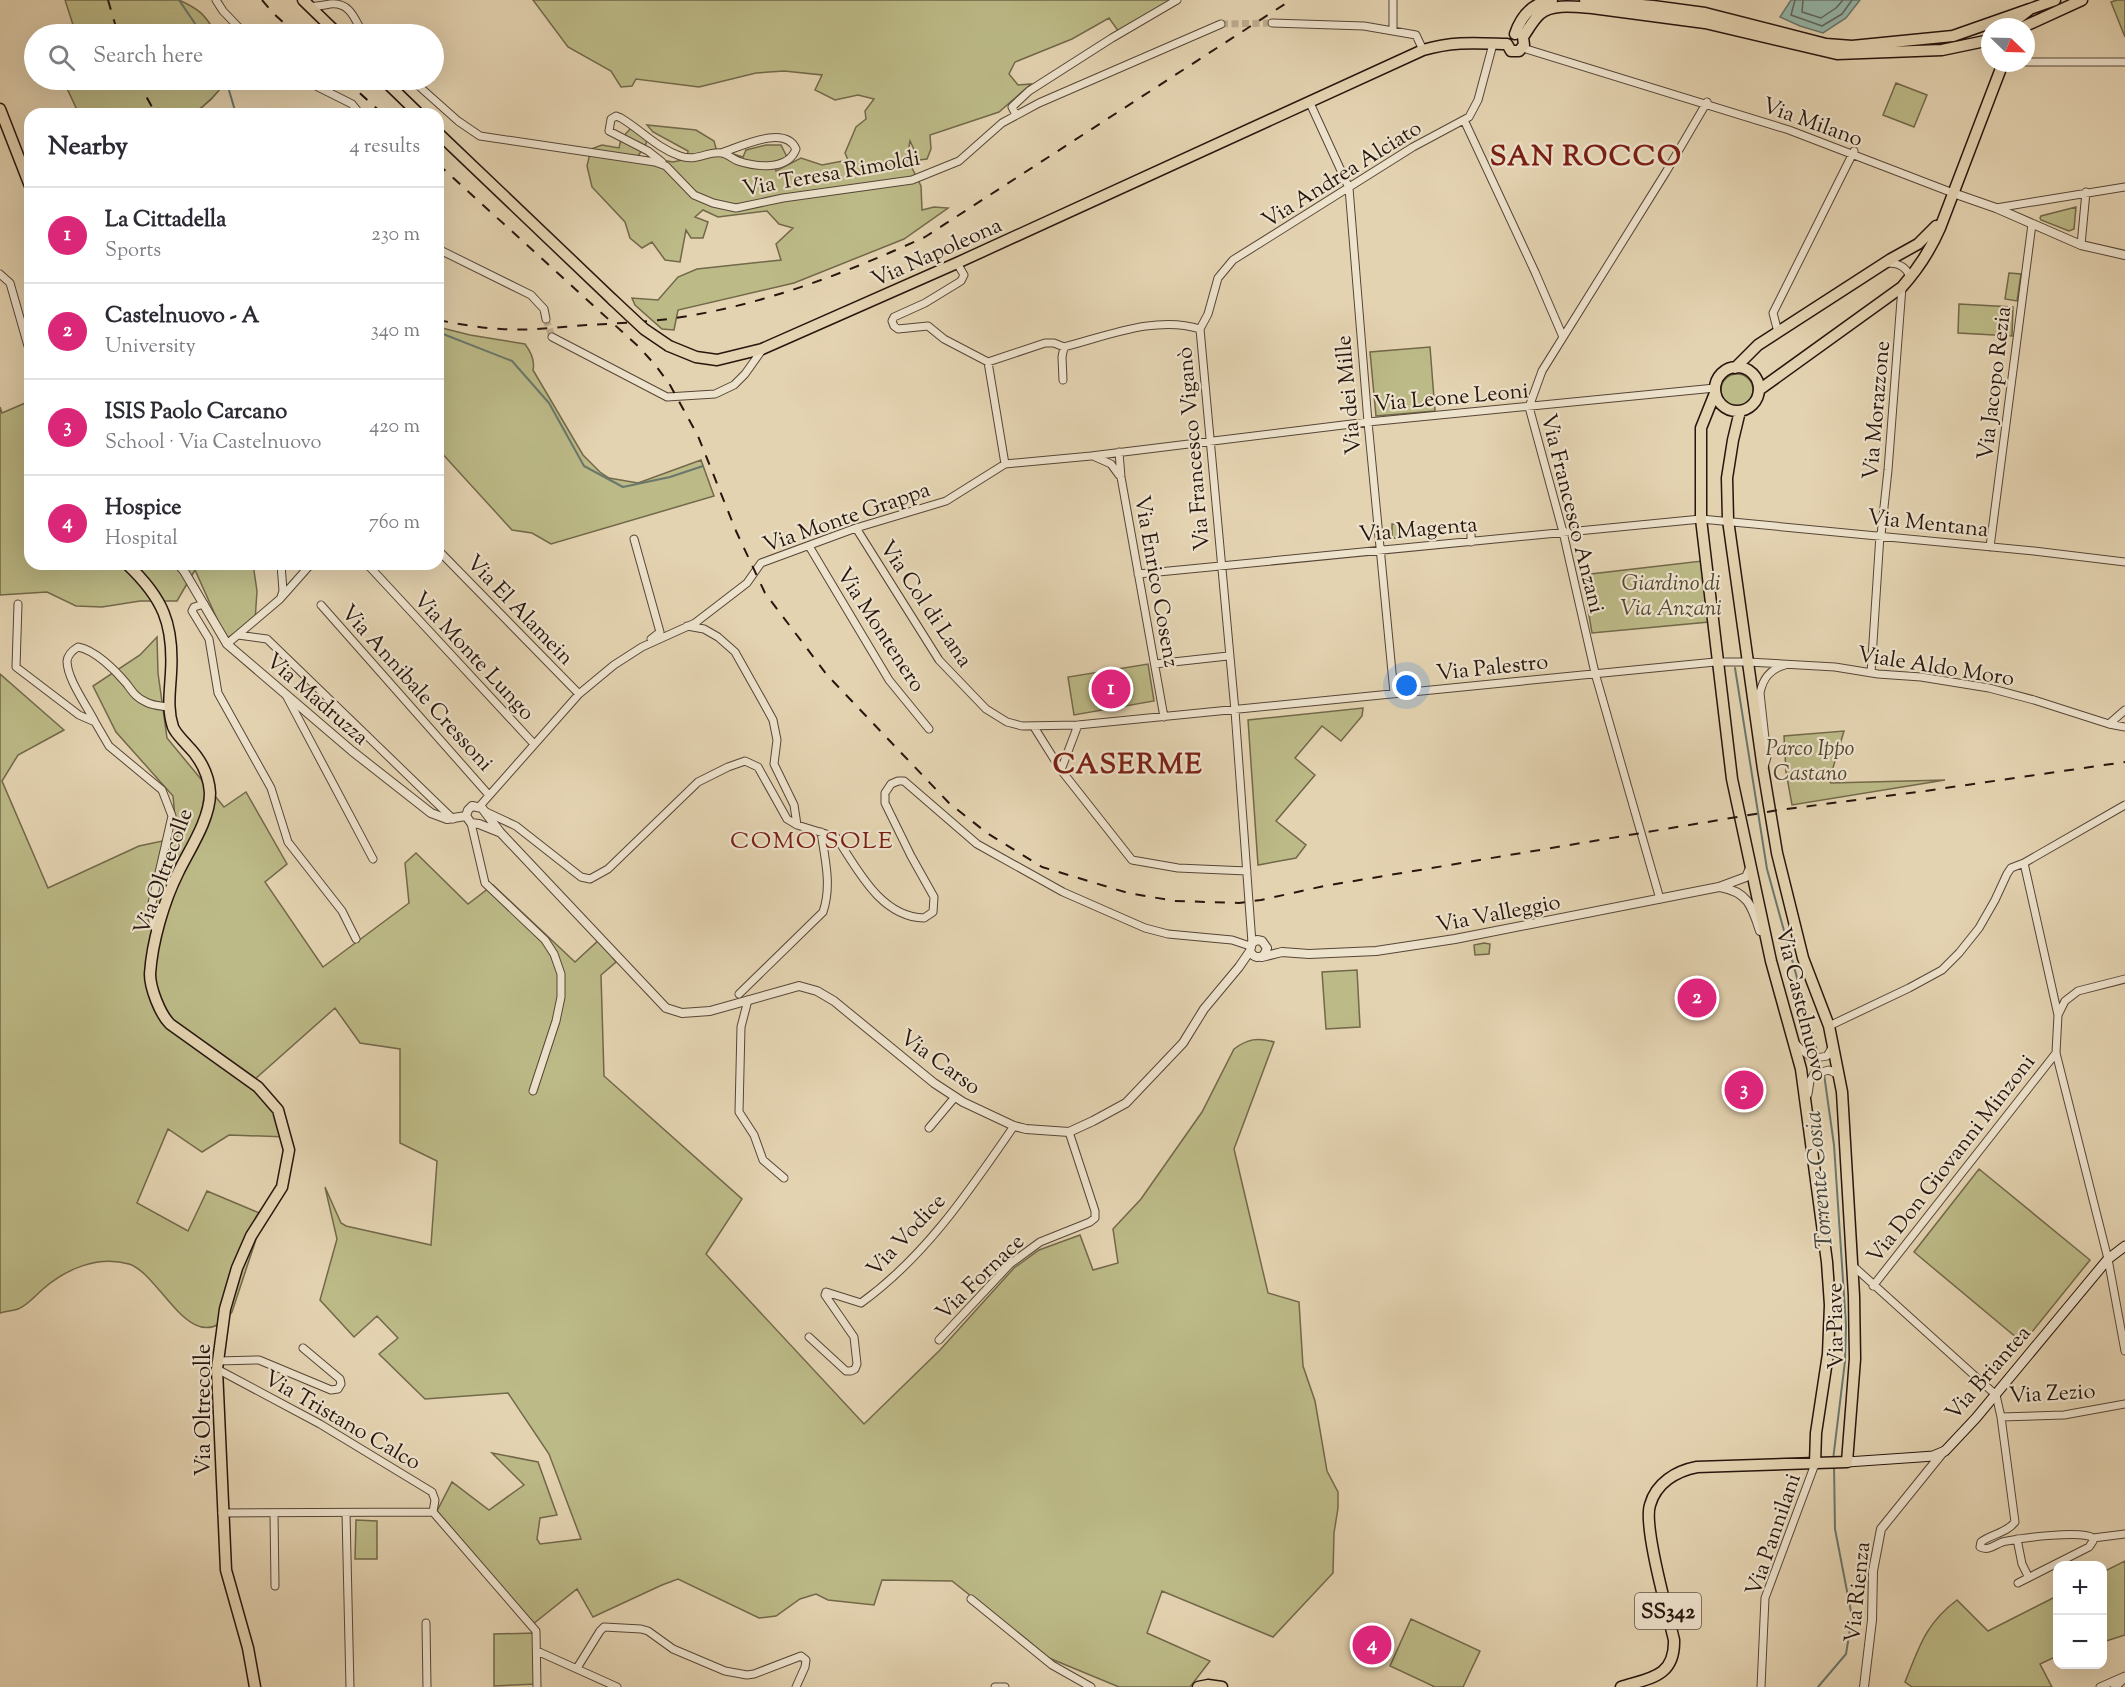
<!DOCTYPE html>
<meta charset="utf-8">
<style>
:root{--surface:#fff;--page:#f7f7f7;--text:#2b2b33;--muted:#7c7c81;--line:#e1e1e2;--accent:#db2777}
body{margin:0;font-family:"Sorts Mill Goudy",serif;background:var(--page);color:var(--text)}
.controls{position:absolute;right:18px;bottom:18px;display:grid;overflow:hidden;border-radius:12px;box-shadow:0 6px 24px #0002}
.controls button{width:54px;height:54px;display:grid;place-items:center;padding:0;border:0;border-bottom:2px solid var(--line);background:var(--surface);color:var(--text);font:30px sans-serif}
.compass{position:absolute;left:1981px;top:18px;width:54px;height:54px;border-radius:50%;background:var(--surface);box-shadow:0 6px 24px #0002;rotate:113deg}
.you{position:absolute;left:1407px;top:686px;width:21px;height:21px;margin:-15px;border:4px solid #fff;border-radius:50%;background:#1a73e8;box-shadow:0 0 0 9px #1a73e833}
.badge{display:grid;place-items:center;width:39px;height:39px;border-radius:50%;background:var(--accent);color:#fff;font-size:20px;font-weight:700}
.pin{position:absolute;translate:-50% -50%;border:3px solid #fff;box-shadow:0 2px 6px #0006}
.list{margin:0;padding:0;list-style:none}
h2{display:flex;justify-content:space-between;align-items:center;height:78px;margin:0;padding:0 24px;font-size:26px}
h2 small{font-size:20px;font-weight:400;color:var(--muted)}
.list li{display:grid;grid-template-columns:39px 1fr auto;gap:18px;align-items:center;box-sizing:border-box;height:96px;padding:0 24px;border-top:2px solid var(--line)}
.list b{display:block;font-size:22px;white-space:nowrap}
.list p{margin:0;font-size:20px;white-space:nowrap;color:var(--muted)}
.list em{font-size:20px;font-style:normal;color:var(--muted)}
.icon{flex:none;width:33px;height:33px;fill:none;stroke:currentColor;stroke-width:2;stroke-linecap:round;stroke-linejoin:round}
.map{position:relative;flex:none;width:2125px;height:1687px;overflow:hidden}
.search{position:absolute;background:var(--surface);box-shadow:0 6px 24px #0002;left:24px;top:24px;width:420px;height:66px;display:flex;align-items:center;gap:15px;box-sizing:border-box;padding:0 21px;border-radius:33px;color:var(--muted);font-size:22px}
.panel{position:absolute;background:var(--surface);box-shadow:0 6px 24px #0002;left:24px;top:108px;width:420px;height:462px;border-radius:18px}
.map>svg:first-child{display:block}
.green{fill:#bcba87;stroke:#72684a;stroke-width:1.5}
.water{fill:#95b8ac;stroke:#69776d;stroke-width:1.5}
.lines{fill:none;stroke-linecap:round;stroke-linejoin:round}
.shore{stroke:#5e675d;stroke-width:1.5}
.stream{stroke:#69776d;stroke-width:2}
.minor-tunnel{stroke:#bead90;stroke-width:7;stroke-dasharray:7 3.5;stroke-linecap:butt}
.minor-casing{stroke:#564537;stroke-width:9}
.tertiary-casing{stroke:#564537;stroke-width:10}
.secondary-casing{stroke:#27160e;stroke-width:11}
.primary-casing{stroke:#27160e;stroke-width:13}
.minor{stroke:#ede2cc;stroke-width:7}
.tertiary{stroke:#ede2cc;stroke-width:8}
.secondary{stroke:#ede2cc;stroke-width:9}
.primary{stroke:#e4d3b1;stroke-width:10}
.rail{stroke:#27160e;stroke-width:2;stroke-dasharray:10 10;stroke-linecap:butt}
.primary-bridge-casing{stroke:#27160e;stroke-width:13;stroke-linecap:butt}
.primary-bridge{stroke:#e4d3b1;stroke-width:10}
.labels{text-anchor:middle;stroke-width:4.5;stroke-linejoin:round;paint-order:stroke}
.shield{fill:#ede2cc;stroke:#625347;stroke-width:1.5}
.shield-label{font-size:21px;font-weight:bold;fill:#27160e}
.street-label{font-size:22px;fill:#27160e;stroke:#ede2cc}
.park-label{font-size:22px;font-style:italic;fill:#544732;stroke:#ede2cc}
.neighbourhood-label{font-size:24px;letter-spacing:1.5px;fill:#7a1f14;stroke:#ede2cc}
.water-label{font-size:24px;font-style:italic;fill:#48473d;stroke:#ede2cc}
.district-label{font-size:28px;font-weight:bold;letter-spacing:1.5px;fill:#7a1f14;stroke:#ede2cc}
</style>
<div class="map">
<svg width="2125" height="1687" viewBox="0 0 2125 1687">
<rect width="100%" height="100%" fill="#e4d3b1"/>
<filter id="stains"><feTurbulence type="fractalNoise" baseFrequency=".00333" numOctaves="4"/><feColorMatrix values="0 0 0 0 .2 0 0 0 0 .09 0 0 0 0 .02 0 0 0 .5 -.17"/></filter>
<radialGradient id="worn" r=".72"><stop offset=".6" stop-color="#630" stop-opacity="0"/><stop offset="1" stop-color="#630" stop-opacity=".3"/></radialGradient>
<path class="green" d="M65,0h114c20,9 26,14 37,34h-146l5,-3z
M533,0h635l1,2 -50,30 -10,-14 -37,21 -57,23 -6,12 9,11 13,-1 -32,28 -69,23 1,14 -4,10 -8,1 -9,-19 -3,17 14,28 1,24 12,-3 14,1 -44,31 -110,44 -116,27 -4,20 -12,-1 -27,-24 -3,-7 26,2 20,-23 19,-8 84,-9 -5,-16 17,-16 -14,-4 -12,-13 -49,6 -15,-7 -8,7 13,5 -5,16h-12l-5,-8 -6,32 -15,-2 -13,-18 -10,6 -12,-10 -5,-16 -33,-35 -5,-21 4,-17 11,-4 17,3 2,-9 9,-10 11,3 6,7 -1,5 -8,12 35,6 14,-3 1,-8 -35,-19 -6,-7 49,5 18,11 4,15 12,-3 13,4 3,-7 20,-5h15l6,12 -14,5 3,9 25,-13 21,7 26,-5 -3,-7 11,-26 10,-8 -1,-8 9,-12 -16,-4 -23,5 -20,-10 7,-15 -38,-4 -28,2 -57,14 -63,-8 -4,7 -11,1 -10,-16 -43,-24z
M2117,0h8v37l-14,-35z
M63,80h163c-9,15 -19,25 -34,34h-113z
M1896,83l31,12 -13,32 -31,-12z
M2076,207l-2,22 -5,2 -28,-11 -1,-2 1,-2z
M2009,273l12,1 -4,27 -12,-2z
M1959,304l54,3 -1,29 -54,-3z
M438,327l32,8 55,9c6,8 10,17 8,26l50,85 17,17 9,6 29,5 63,-23 13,36 -163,48 -19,-11 -20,-3 -74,-81z
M1430,347l5,64 -59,5 -6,-64z
M1721 390a16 16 0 1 1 32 0a16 16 0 1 1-32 0Z
M30,401v163h223l4,27 -2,30 -29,18 -31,-69 -18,31h-37l-38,6 -26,-1 -29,-14 -47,3v-188l2,6z
M1392,524l7,1 6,5v8h-13z
M1702,561l7,61 -117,11 -10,-58z
M157,637l1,36 9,65 57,69 22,-15 41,72 -22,18 58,85 86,-64 -4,-40 11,-10 52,51 25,-19 82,77 25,-23 16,23 -15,13 3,101 138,123 -36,55 158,170 76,-74 74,-82 25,-18 41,-15 13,35 25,-7 -5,-34 28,-30 61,-87 32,-63c13,-10 24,-12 40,-7l-40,107 34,144 31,9 4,64 12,35 12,70 11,21v16l-4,25 -1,40 -60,64 -111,-46 -15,42 63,28 -20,26h-71l-70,-29 -97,-77 -70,-1 -8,25 -46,-5 -12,-6 -16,5 -24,17 -17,2 -81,-39 -16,6 -69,32 -16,-28 -44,35 -96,-113 15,-29 37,28 35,-25 -32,-32 46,9 19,53 -17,3 -3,21 3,5 41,-5 -32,-85 -41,-61 -83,6 -46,-45 19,-16 -21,-22 -23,21 -34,-37 17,-61 -12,-52 16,36 5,3 85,19 6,-84 -37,-18v-94l-40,-6 -25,-35 -81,72 20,19 13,38 -58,-2 -27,17 -34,-23 -31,74 51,28 19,-40 57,24 -32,97c-40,51 -71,-38 -103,-48 -31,-9 -63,5 -86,25 -7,6 -16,17 -25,20 -5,2 -12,2 -18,4v-639l64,56 -46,25 -16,26 46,107 91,-42 38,-8 -4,-42 -57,-64 -23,-46 47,-31z
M1148,664l6,37 -80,14 -6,-38z
M1363,708l-1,8 -21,25 -19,-15 -27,32 20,17 -39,46 30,24 -10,13 -38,7 -10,-145z
M1844,731l-15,50 2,2 114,-3 -153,25 -6,-33 -2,-36z
M1484,943l6,1 -1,10 -14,1 -1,-10z
M1357,970l3,57 -34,2 -4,-57z
M1979,1169l111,91 -67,83 -109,-91z
M356,1520l21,1v38h-22z
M2125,1561v74l-22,7v-70z
M2057,1596v60l-17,8 12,23h-140l-7,-5c14,-34 20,-58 52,-82l31,31z
M1411,1619l69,32 -17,36h-28l-45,-21z
M536,1633l1,51 -43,2v-52z"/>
<path class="water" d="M1791,0h69l-14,18 -23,15 -23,-7 -20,-9z"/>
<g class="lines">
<path class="shore" d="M1795,0l-4,15 31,11 20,-12 10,-14
M1803,0l-1,12 19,6 15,-10 7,-8"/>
<path class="stream" d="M179,0l23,34
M226,80l10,34
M438,332l74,29 37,42 35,63 39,21 47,-10 33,-11
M1735,668l32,201 51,185
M1824,1074l10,71 12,180 -1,36 -12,99
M1818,1687l28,-33 6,-37 -17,-88 -1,-64"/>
<path class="minor-tunnel" d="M1221,24l51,-1
M546,319l6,18"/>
<g class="minor-casing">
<path id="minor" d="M216,0l7,11 22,23
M311,6c7,1 12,-1 19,-2 21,-2 25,16 33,30
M1272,23l92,3 52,9 7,15
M1393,31v-31
M1523,48l266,82 164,63
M2026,62h99
M304,80l48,24 8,10
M412,80l46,41 22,15 175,26 11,4 28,29 19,8 23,5 47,-10 129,-18 47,-19 43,-38 37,-20 182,-79
M1309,101l40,87 19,234 26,271
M1016,115l-4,-8 17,-16 83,-53 65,-38
M1464,120l71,152 28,65
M662,162l-14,-11 -39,-20 2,-12 5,-3 5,2c20,12 36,30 59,38 17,6 27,-5 41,-3 5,0 12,6 17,8 18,6 50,10 58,-12 -11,-25 -56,-2 -75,4
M1996,208l129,-21
M2081,245l5,-53
M438,249l93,46 13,14 2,10
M957,263l7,12 -3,6 -36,22 -31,14 -2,4 2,5 4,3 30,-3 16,13 44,23 57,-19h9l10,4c43,-11 92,-32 136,-18
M1887,263c11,0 19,3 23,14
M0,274l10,9 18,63
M1778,332l-5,-19 81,-162
M552,337l115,60 48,-3 19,-9 11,-11 17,-24
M988,362l17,102
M1063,380l-1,-23 2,-10
M1119,452l2,25 43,240
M1093,456l18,8 8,11
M856,528l83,132 47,49 21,13 15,4 56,-1 525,-52 112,-11h33l87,5 43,7 43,3 68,11 45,12 75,24 16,3
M1881,535l7,-65 14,-183
M634,539l26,93 -9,7
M1471,542v-12
M809,546l80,134 40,49
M1990,547l42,-323
M438,550l141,144
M281,564l2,27 -2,6
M367,564l167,180
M1138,574l563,-55 333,32 91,11
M18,604l-2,63 63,48 16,7 14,24 53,44 10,26 -22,96 6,19
M204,604l-10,3 -2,4 17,28 9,54 53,95 17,54 54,69 14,28
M321,605l167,189
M687,626l17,3 14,8 17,15 27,48 11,20 4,20 -3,24 20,41 3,20
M238,635l29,4 186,180
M227,644l53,-45 31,-35
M1155,664l73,-8
M1871,673l9,-138
M287,697l86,162
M95,722c-8,-16 -28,-43 -28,-61 1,-7 6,-11 11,-14 17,3 37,23 48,36 6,8 10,15 20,19 7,4 15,4 23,5
M2109,724l16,-14
M1078,725l-17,45 71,90 46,8 69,3
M1034,727l27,43
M1764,767l3,-10 -7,-64c3,-15 10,-24 25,-28
M479,807l100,-113 35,-29 28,-18 53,-24 52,-40 14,-20 95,-35 90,-27 59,-37 86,-8 277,-34 347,-34
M484,811l32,15 65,51 9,2 18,-10 90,-87 30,-15 17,-6 13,6 29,52 10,6 39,12c21,31 44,80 88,81l9,-6 1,-15 -23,-41 -26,-53v-10l6,-9 7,-3h6l73,63 86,48 82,36 23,6 64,6 18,6
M471,823l14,60 60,57 9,14 7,20v23l-5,24 -23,70
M2024,863l34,152
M1660,899l-65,-226 -32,-141 -34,-125 13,-36 124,-199 41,-70
M1252,943l-17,-232 -35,-382 8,-15 10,-36 15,-18 180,-113 56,-30 9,-17 15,-56
M2125,979l-47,12 -13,10 -7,14 -2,38 52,206 17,92
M739,994l84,-82c9,-26 2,-53 -2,-80
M748,1000l-7,27 -2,85 15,23 9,25 21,18
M1829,1026l80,-38 33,-18 17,-17 20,-25 16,-28 12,-26 4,-6 13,-5 101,-58
M1796,1044c10,11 15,16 31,12l6,-10
M1808,1094l2,-13 4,-7 15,-4 10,5
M929,1128l26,-31
M1852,1265l144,130 5,22 63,-2 61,-11
M1873,1286l183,-233
M809,1337l37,34h5l4,-2 2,-5 -3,-27 -29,-42 1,-3 35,11c65,-47 108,-112 153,-177
M939,1340l71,-76 30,-22 50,-20 5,-4v-7l-26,-79
M218,1361l41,-1 72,30 7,-1 3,-5 -1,-5 -37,-31
M217,1369l103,55 112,68 3,8 -2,12
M2001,1417l14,105c-8,11 -24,12 -34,20l-1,5c11,5 16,-5 27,-6 15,-3 75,-11 86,-3v3l-4,6 -71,36
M433,1512l103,119 1,56
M222,1513l211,-1
M274,1513l1,73
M346,1513l4,174
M2093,1538l32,-4
M2017,1539l5,25 6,12
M971,1599l81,66 39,22
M426,1623l1,64
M537,1651l80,36
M577,1668l23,-37 4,-4 37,2 7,2 25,18 52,22 22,4 7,-1 47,-18 5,4 -1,7 -9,20
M995,1687h10
M1761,1687l4,-89 50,-134
M2100,1687l25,-11"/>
</g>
<g class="tertiary-casing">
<path id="tertiary" d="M1953,193l43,15 85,37 44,10
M178,564l6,7 43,73 125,107 79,62 16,6 19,-3
M466,816l2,-6 4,-4 10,2 18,24 166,176 16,5 28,-2 89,-25 18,5 17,10 100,82 29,19 51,24 12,3 43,3 24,-11 33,-18 57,-60 21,-34 35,-42 11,-16 2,-8 5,-3 5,1 5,7 -3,7c-6,4 -11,2 -14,-4
M466,816l5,7 8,1 20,8
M1720,887c28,5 32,19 40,44
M1262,957l20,-5 27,2 67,-3 79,-12 264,-52 27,-10 4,-9
M1864,1687l8,-67 1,-49 8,-42 63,-78
M2115,1687l10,-10"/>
</g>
<g class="secondary-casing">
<path id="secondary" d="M1847,1462l73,-5 13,-1 12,-5 31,-33 132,-159 17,-13"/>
</g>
<g class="primary-casing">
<path id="primary" d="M303,0l35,34
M1585,0l68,6 52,7 121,31 26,2 101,-10 77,-27
M2007,27l23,-18 25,-9
M2023,27l59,-27
M1515,34c6,-18 18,-31 37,-34
M1523,37c5,-7 10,-17 17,-23 12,-11 37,-7 52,-6l113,15 132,31 105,-4 48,-10
M1507,44l4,7h8l5,-6 -1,-8
M384,80l35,34
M0,109l30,77
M438,133l175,167
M669,346l27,11 21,3 45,-11 195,-86 466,-213c31,-9 52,-7 84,-6
M1715 389a22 22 0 1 1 44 0a22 22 0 1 1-44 0Z
M1735,368l23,-23 133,-86 27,-15 18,-18
M1759,390l143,-103c16,-18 28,-36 38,-59l63,-165
M1715,393l-14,35v91l31,260 39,182 30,108 26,193 3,43 -2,49 -12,79 -1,31
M127,564c36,34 47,60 44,109 -1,19 -4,36 2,54 3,7 9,12 14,18 13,13 22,30 23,48 0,27 -21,57 -32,80 -14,28 -26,69 -28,101 0,14 10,40 20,50l88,63 20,23 11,40 -7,37 -31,49 -14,32 -12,41 -8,60 9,201 22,78 7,39
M1198,1687l10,-2 14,2
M1621,1687c29,-9 54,-10 53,-47 -6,-26 -31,-114 -24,-135 6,-22 26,-34 47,-38l150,-5 8,-103 -1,-63 -12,-204 -13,-66 -26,-68 -26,-105 -14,-84 -35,-249 -1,-42 6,-38 7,-29"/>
</g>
<use href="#minor" class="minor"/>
<use href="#tertiary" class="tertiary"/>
<use href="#secondary" class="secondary"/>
<use href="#primary" class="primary"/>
<path class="rail" d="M108,0l10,34
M262,0l11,13 23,21
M137,80l19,34
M345,80l38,34
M438,164l202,184 16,18 14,19 28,51 38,95 29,62 62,82 122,128 38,30 55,34 86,26 47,8 64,2 22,-3 63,-14 455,-76 146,-19 200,-29
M438,320c21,4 42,8 63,9 29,2 58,-2 87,-4 33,-2 67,-3 100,-9 83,-14 160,-44 237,-79l366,-237"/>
<g class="primary-bridge-casing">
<path id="primary-bridge" d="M613,300l31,29 25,17"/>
</g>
<use href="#primary-bridge" class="primary-bridge"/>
</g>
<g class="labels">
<rect class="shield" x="1635" y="1593" width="66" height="36" rx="4.5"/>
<g class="shield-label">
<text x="1668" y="1618">SS342</text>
</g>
<g class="street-label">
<text transform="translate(1813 121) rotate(20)" y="8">Via Milano</text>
<text transform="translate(831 172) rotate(-10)" y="8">Via Teresa Rimoldi</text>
<text transform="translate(1341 173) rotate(-32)" y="8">Via Andrea Alciato</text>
<text transform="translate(936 251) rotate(-24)" y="8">Via Napoleona</text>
<text transform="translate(1993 383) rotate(-83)" y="8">Via Jacopo Rezia</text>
<text transform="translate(1347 395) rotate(-95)" y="8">Via dei Mille</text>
<text transform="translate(1451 396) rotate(-5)" y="8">Via Leone Leoni</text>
<text transform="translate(1875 410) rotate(-85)" y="8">Via Morazzone</text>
<text transform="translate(1192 449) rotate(-95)" y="8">Via Francesco Viganò</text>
<text transform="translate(1574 513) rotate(76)" y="8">Via Francesco Anzani</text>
<text transform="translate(846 516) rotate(-19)" y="8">Via Monte Grappa</text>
<text transform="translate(1928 522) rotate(6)" y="8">Via Mentana</text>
<text transform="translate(1418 528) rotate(-5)" y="8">Via Magenta</text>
<text transform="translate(1158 581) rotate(80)" y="8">Via Enrico Cosenz</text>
<text transform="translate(927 603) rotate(56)" y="8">Via Col di Lana</text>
<text transform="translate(521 609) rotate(46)" y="8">Via El Alamein</text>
<text transform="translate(882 629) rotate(57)" y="8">Via Montenero</text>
<text transform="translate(475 655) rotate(47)" y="8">Via Monte Lungo</text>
<text transform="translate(1936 665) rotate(9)" y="8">Viale Aldo Moro</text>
<text transform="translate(1492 666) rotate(-6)" y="8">Via Palestro</text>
<text transform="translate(418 687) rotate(48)" y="8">Via Annibale Cressoni</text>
<text transform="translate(318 698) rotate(41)" y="8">Via Madruzza</text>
<text transform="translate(162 871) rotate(-70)" y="8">Via Oltrecolle</text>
<text transform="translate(1498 912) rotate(-11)" y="8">Via Valleggio</text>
<text transform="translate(1803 1004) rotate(76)" y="8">Via Castelnuovo</text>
<text transform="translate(941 1061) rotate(36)" y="8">Via Carso</text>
<text transform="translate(1950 1158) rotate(-52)" y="8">Via Don Giovanni Minzoni</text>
<text transform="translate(905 1234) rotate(-47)" y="8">Via Vodice</text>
<text transform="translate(979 1276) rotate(-44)" y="8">Via Fornace</text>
<text transform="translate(1834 1326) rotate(-91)" y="8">Via Piave</text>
<text transform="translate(1987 1372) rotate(-49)" y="8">Via Briantea</text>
<text transform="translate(2052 1392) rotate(-3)" y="8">Via Zezio</text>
<text transform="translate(202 1410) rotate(-90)" y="8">Via Oltrecolle</text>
<text transform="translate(343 1419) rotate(30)" y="8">Via Tristano Calco</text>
<text transform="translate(1772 1534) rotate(-71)" y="8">Via Pannilani</text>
<text transform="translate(1856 1592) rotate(-84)" y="8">Via Rienza</text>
</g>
<g class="park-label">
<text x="1671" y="590">Giardino di<tspan x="1671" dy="25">Via Anzani</tspan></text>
<text x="1810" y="755">Parco Ippo<tspan x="1810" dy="25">Castano</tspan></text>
</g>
<g class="neighbourhood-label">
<text x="812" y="848">COMO SOLE</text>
</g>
<g class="water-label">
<text transform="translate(1818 1180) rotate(-95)" y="8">Torrente Cosia</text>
</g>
<g class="district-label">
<text x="1586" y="165">SAN ROCCO</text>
<text x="1128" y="773">CASERME</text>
</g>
</g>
<rect width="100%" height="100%" filter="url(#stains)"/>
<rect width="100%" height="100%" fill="url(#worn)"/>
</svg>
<div class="controls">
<button>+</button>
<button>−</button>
</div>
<svg class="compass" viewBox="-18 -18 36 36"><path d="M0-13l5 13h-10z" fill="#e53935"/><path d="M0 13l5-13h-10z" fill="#7c7c81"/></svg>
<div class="you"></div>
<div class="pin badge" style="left:1111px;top:689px">1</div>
<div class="pin badge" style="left:1697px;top:998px">2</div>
<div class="pin badge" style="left:1744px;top:1090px">3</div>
<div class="pin badge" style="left:1372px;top:1645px">4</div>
<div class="search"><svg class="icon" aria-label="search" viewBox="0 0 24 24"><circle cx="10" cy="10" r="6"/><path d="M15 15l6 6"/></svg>Search here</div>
<section class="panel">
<h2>Nearby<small>4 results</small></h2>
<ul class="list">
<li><span class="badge">1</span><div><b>La Cittadella</b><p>Sports</p></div><em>230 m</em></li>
<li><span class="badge">2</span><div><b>Castelnuovo - A</b><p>University</p></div><em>340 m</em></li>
<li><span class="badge">3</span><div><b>ISIS Paolo Carcano</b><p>School · Via Castelnuovo</p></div><em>420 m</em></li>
<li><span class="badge">4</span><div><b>Hospice</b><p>Hospital</p></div><em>760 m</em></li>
</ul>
</section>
</div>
